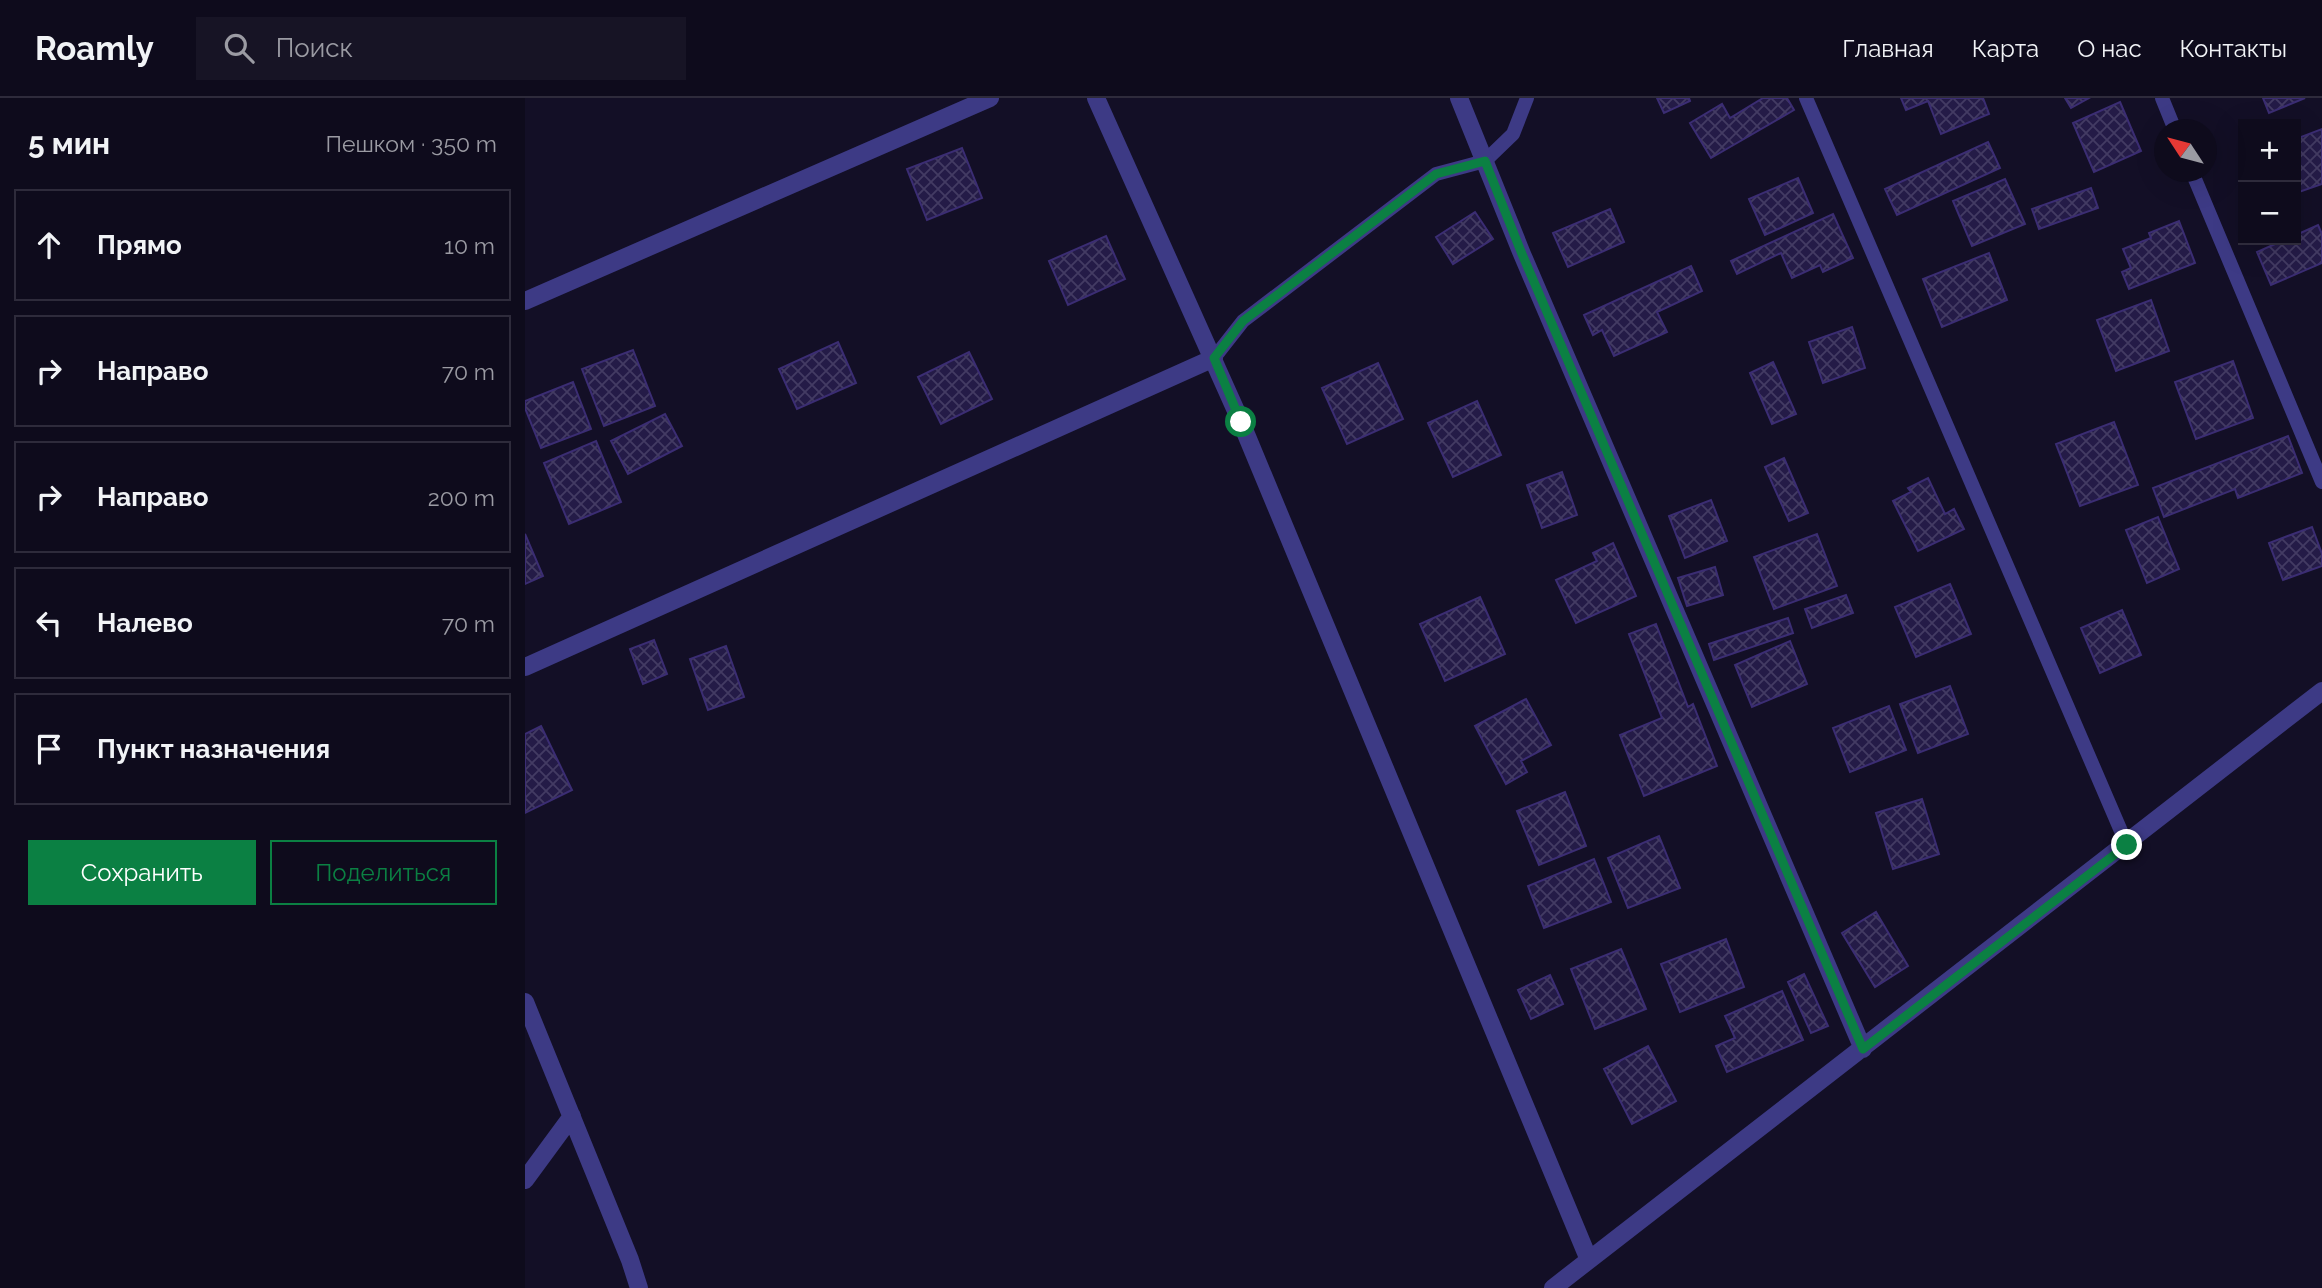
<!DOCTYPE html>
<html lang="ru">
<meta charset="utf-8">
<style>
:root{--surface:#0e0b1c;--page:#171425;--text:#f1f3f6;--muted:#9b9ba3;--line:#2e2b3b;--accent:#0b8043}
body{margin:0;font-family:Raleway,sans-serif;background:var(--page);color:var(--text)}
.controls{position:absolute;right:21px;top:21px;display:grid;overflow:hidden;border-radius:0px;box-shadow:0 7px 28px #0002}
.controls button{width:63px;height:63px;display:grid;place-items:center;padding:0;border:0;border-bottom:2px solid var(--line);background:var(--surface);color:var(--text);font:35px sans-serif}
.compass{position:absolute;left:1629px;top:21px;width:63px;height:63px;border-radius:50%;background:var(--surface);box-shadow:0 7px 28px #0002;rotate:306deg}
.stop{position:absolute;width:21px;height:21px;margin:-16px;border:5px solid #0b8043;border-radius:50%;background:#fff}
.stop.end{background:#0b8043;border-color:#fff;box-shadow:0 2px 7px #0008}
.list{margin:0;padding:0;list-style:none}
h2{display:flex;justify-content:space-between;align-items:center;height:91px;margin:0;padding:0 28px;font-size:30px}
h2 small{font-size:23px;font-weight:400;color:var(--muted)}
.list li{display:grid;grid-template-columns:46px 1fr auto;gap:21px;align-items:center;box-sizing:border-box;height:112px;margin:0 14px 14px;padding:0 14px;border:2px solid var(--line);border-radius:0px}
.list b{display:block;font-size:26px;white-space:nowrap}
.list em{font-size:23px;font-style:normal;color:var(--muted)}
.actions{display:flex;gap:14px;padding:21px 28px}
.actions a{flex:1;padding:16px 0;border:2px solid var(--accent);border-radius:0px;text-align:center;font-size:24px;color:var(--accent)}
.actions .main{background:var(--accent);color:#fff}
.icon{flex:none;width:38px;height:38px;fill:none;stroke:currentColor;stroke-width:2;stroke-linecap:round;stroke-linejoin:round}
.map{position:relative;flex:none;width:1797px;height:1190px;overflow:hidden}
header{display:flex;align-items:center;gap:42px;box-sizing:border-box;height:98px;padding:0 35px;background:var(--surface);border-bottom:2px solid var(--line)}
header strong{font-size:33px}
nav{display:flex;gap:38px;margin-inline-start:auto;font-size:24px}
.search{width:490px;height:63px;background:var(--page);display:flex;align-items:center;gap:18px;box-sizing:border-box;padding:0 24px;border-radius:0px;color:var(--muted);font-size:26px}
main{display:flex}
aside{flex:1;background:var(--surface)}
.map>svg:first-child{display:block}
.building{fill:url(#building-cross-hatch);stroke:#3b2d73;stroke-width:2}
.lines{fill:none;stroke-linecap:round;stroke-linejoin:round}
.lane{stroke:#3d3a85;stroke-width:14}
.street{stroke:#3d3a85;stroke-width:18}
.route{stroke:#0b8043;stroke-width:9}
</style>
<header>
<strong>Roamly</strong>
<div class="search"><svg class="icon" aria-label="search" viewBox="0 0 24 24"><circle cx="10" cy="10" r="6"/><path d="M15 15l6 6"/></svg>Поиск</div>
<nav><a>Главная</a><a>Карта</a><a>О нас</a><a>Контакты</a></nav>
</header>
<main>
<aside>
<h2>5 мин<small>Пешком · 350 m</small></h2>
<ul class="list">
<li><svg class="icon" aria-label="ahead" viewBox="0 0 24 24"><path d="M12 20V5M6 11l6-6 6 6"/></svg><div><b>Прямо</b></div><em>10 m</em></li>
<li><svg class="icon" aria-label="right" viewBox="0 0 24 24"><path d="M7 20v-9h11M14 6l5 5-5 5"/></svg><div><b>Направо</b></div><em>70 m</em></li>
<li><svg class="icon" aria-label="right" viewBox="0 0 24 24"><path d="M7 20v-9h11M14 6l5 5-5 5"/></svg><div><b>Направо</b></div><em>200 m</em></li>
<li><svg class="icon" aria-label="left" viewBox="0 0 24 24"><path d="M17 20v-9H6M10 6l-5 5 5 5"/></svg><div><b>Налево</b></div><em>70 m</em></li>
<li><svg class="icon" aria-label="arrive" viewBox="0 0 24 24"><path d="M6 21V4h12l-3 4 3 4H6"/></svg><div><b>Пункт назначения</b></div></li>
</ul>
<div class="actions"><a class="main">Сохранить</a><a>Поделиться</a></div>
</aside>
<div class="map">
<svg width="1797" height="1190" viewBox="0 0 1797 1190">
<defs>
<pattern id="building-cross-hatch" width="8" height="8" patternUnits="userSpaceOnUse" patternTransform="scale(1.75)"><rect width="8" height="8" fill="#241b47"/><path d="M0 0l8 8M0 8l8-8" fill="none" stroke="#433b63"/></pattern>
</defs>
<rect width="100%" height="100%" fill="#130f26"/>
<path class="building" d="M1132,0h32l1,3 -26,12z
M1238,0h24l7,12 -83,48 -21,-35 32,-19 8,14z
M1376,0h82l6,16 -48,20 -13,-33 -22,9z
M1540,0h24l-18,10z
M1738,0h42l-36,15z
M1595,4l21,49 -47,21 -21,-49z
M1797,31v55l-23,8 -3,-9v-44z
M1463,44l12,26 -103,47 -12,-26z
M437,50l20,50 -55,22 -20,-51z
M1273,80l15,35 -48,22 -16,-36z
M1480,81l20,45 -53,22 -19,-45z
M1566,90l7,20 -59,21 -7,-20z
M1085,111l14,33 -56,25 -15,-34z
M950,114l18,27 -40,25 -17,-27z
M1308,116l20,44 -30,14 -3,-7 -28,13 -11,-25 -44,21 -6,-13z
M1654,123l16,42 -66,26 -7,-17 9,-4 -8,-19 28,-11 -2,-5z
M1793,127l4,9v29l-51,22 -14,-33 27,-12h12v-5z
M581,138l19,43 -57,26 -19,-44z
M1464,155l18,47 -65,27 -19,-48z
M1166,168l11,25 -45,21 10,20 -53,24 -12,-26 -9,5 -9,-20z
M1626,202l18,51 -53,20 -19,-51z
M1327,229l13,41 -42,15 -14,-41z
M313,244l18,41 -59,26 -18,-40z
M108,252l22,56 -51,20 -22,-57z
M444,254l23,47 -51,25 -23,-47z
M1708,263l20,57 -57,21 -21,-57z
M1248,264l23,52 -24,10 -22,-51z
M853,265l25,56 -56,25 -25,-56z
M48,284l18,47 -50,19 -16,-40v-7z
M952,303l24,54 -48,22 -25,-54z
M140,316l17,32 -54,28 -17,-33z
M1589,324l24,63 -58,21 -24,-62z
M1763,338l14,37 -64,25 -3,-9 -71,28 -11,-29z
M71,343l25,61 -52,22 -25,-61z
M1259,360l24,55 -19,8 -24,-54z
M1037,374l15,43 -35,13 -15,-43z
M1403,380l17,36 9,-5 10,20 -46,22 -25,-50 18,-9 -3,-4z
M1186,402l16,41 -42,17 -16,-42z
M1633,419l21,52 -32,14 -21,-53z
M1787,429l10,27v12l-39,14 -14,-37z
M0,436l18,42 -18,8z
M1292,436l20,52 -63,23 -20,-52z
M1088,445l23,53 -60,27 -20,-43 41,-19 -4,-8z
M1190,469l8,28 -36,11 -9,-28z
M1425,486l21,50 -55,23 -21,-50z
M1321,497l7,18 -41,15 -7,-19z
M955,499l25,57 -60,27 -25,-57z
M1597,512l19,45 -41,18 -19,-45z
M1263,520l5,15 -79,27 -5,-16z
M1131,526l32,83 5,-3 24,62 -73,30 -24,-61 42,-17 -33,-84z
M129,542l13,34 -24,10 -13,-35z
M1265,543l17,43 -55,23 -17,-42z
M201,548l18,51 -36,13 -18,-51z
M1425,588l18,48 -50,19 -18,-49z
M1001,601l25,46 -30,16 6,11 -21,12 -31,-58z
M1364,608l17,44 -56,22 -17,-44z
M16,628l31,64 -47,23v-79z
M1040,694l21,54 -47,19 -22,-54z
M1397,701l17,55 -46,15 -17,-56z
M1134,738l21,52 -52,20 -20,-50z
M1069,761l17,43 -67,26 -16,-42z
M1351,814l32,54 -33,21 -33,-54z
M1201,841l18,48 -64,25 -19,-48z
M1096,851l25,60 -51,20 -24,-60z
M1279,876l24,52 -17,7 -23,-51z
M1025,877l13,29 -32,15 -13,-29z
M1257,893l21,49 -76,32 -11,-26 19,-8 -10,-22z
M1123,948l28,55 -44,23 -28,-55z"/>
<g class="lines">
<path class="lane" d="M1281,0l321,747
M1637,0l13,32
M1667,74l130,310
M689,260l29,-37 193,-147 49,-13 28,-27 14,-36"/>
<path class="street" d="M571,0l145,324 348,838
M934,0l63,156 341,795
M0,203l465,-203
M0,569l689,-309
M0,904l105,258 9,28
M0,1082l47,-64
M1028,1190l769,-597"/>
</g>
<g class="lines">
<path class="route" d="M716,324l-27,-64 29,-37 193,-147 49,-13 37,93 341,795 264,-204"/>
</g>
</svg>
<div class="controls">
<button>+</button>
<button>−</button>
</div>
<svg class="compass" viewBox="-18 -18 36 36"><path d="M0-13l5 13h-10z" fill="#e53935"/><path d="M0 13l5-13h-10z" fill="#9b9ba3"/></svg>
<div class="stop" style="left:716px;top:324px"></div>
<div class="stop end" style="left:1602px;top:747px"></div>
</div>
</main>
